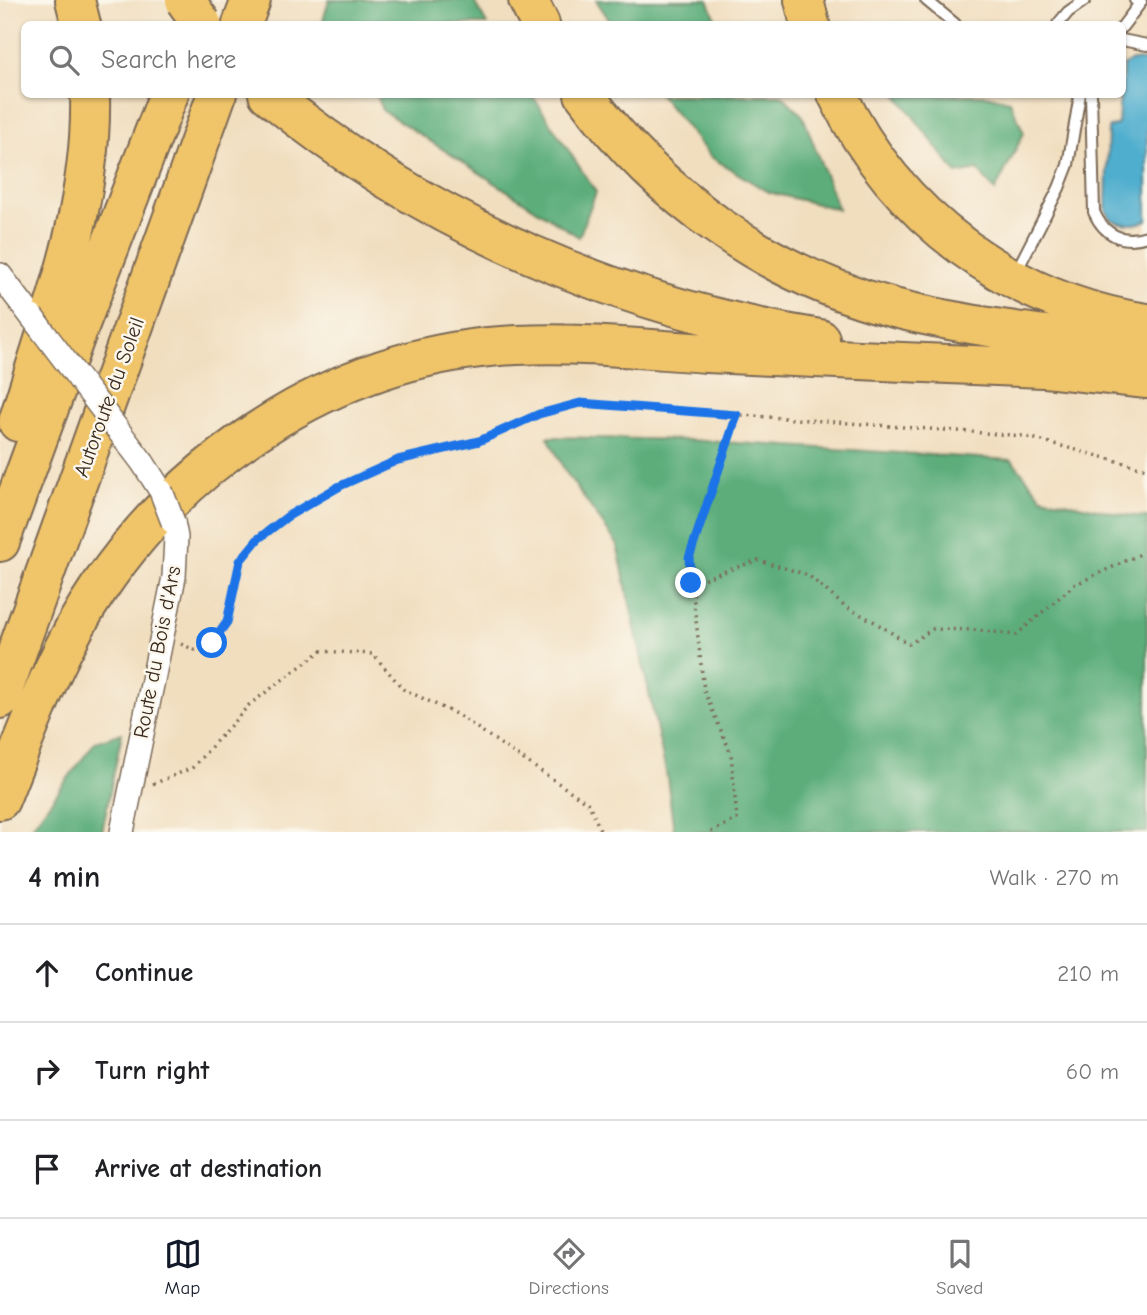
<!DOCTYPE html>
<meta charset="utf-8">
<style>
:root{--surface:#fff;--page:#f6f6f6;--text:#202124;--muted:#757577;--line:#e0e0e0;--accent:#111827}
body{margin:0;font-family:"Comic Neue",sans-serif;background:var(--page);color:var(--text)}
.stop{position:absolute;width:21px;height:21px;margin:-16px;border:5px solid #1a73e8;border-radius:50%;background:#fff}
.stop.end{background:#1a73e8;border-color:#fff;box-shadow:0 2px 7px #0008}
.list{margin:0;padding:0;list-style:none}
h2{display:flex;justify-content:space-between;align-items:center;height:91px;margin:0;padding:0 28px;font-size:30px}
h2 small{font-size:23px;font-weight:400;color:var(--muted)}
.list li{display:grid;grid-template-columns:46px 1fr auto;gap:21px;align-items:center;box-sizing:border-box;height:98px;padding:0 28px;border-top:2px solid var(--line)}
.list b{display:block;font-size:26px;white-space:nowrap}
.list em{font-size:23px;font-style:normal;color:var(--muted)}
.icon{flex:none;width:38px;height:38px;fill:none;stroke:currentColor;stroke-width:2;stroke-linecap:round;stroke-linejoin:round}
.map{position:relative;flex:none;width:1147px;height:832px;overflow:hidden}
.search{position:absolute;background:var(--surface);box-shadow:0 2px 5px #0004;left:21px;right:21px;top:21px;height:77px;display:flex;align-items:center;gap:18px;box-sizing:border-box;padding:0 24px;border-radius:10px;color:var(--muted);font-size:26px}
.sheet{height:385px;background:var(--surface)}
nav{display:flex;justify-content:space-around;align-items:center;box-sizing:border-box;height:98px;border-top:2px solid var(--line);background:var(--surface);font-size:19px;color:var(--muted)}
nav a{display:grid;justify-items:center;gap:4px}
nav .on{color:var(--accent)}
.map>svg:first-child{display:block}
.forest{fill:#5bad7a;stroke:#4b6c4c;stroke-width:2}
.water{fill:#4faece;stroke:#456c76;stroke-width:2}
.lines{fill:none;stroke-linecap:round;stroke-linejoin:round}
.lane-casing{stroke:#7b6956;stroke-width:14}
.street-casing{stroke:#7b6956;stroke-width:26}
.highway-casing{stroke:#7b6956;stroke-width:42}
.path{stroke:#7b6956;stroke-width:3.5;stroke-dasharray:2 5;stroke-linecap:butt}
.lane{stroke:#fff;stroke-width:10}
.street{stroke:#fff;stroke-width:23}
.highway{stroke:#f0c469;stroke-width:38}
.street-bridge-casing{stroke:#7b6956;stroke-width:26;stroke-linecap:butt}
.highway-bridge-casing{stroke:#7b6956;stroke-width:42;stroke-linecap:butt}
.street-bridge{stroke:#fff;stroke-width:23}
.highway-bridge{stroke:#f0c469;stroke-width:38}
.route{stroke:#1a73e8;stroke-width:9}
.labels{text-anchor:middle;stroke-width:5;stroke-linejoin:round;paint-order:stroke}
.street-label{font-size:21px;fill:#3b2a1e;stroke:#fbf7ec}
</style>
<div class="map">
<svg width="1147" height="832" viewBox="0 0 1147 832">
<rect width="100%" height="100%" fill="#fbf7ec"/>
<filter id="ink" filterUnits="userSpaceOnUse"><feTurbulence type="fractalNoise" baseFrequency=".0143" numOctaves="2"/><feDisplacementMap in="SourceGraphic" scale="14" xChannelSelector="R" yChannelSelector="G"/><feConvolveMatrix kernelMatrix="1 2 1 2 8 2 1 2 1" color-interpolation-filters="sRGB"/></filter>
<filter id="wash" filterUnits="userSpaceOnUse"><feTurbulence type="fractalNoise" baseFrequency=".00686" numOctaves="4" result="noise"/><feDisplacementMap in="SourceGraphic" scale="28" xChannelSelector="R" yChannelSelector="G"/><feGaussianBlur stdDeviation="1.57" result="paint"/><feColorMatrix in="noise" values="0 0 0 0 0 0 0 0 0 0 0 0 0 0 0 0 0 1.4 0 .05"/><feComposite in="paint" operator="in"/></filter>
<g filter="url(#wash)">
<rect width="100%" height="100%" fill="#f1debf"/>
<path class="forest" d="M329,0h144l14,24h-165z
M596,0h112l10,24h-106z
M377,95h155l64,97 -17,45 -197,-127z
M660,95h122l21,21 35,93 -70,-17 -57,-35z
M897,95h89l24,6 14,32 -29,58 -17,-21 -21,4z
M548,437l141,3 323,20 30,37 83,18 22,2v315h-473l-7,-55 -50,-233 -52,-73z
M122,733l-20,99h-74l67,-90z"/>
<path class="water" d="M1132,60l15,1v159c-11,6 -25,5 -36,-1l-5,-9 2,-82 10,-4 2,-29 2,-1 1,-28z"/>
</g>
<g filter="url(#ink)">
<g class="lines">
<g class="lane-casing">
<path id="lane" d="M926,0l29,24
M1058,24l10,-12 17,-12
M1122,27l19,-25 -6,-2
M1122,40l25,5
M1091,94l3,118c10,23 28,32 53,24
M1015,274l44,-86 9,-23 12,-71"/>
</g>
<g class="street-casing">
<path id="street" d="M0,275l32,42
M143,463l18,28
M122,832l52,-255 2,-40 -3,-15"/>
</g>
<g class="highway-casing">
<path id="highway" d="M75,0l6,24
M528,0l12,24
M804,0l6,24
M242,24l9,-24
M268,94c157,129 351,213 552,245
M584,94c76,104 185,181 310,214 83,21 168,29 253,39
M837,94c59,123 175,209 310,229
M1018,365l129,14
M18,422c33,-108 75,-214 72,-328
M0,542l80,-218 89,-230
M0,699l217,-605
M0,800c29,-72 55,-148 99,-212 94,-139 249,-236 418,-243 64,-3 127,4 190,8 112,6 224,10 336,15"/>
</g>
<path class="path" d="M691,583l67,-23 50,15 36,31 29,15 36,23 24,-15 43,1 40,5 58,-50 73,-34
M181,644l14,6 17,-7 15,-21 13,-61 18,-22 30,-23 52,-30 58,-26 81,-19 60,-27 41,-11 444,33 123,33
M153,784l39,-16 57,-63 72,-54 52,3 30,35 55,26 131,89 12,28
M711,832l26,-13 -6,-65 -27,-63 -15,-133 48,-143"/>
<use href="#lane" class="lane"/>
<use href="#street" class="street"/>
<use href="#highway" class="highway"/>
<g class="street-bridge-casing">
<path id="street-bridge" d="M32,317l111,146
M161,491l12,31"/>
</g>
<g class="highway-bridge-casing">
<path id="highway-bridge" d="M185,0l17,24"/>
</g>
<use href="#street-bridge" class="street-bridge"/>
<use href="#highway-bridge" class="highway-bridge"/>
</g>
</g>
<g class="lines" filter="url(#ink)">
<path class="route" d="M212,643l15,-21 13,-61 18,-22 30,-23 52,-30 58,-26 81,-19 60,-27 41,-11 157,12 -48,143 2,25"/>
</g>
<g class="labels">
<g class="street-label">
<text transform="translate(109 397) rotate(-70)" y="7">Autoroute du Soleil</text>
<text transform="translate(157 652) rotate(-79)" y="7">Route du Bois d'Ars</text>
</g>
</g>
</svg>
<div class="stop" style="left:212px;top:643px"></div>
<div class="stop end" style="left:691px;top:583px"></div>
<div class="search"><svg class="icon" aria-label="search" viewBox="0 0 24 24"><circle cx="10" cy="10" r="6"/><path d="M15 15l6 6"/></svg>Search here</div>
</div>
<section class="sheet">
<h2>4 min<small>Walk · 270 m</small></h2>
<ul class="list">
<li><svg class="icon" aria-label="ahead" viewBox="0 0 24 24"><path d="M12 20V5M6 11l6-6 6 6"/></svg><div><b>Continue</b></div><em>210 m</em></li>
<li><svg class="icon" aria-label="right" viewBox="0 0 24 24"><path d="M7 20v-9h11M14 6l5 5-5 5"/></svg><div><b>Turn right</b></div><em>60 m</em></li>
<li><svg class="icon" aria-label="arrive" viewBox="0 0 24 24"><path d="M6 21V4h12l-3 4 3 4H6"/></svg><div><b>Arrive at destination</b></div></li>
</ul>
</section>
<nav>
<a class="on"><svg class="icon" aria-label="map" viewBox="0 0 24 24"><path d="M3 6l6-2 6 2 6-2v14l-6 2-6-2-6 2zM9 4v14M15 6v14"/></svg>Map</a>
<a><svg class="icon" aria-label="directions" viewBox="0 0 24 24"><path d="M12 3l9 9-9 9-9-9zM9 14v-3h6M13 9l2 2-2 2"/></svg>Directions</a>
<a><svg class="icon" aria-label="saved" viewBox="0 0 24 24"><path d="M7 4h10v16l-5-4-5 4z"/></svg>Saved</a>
</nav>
